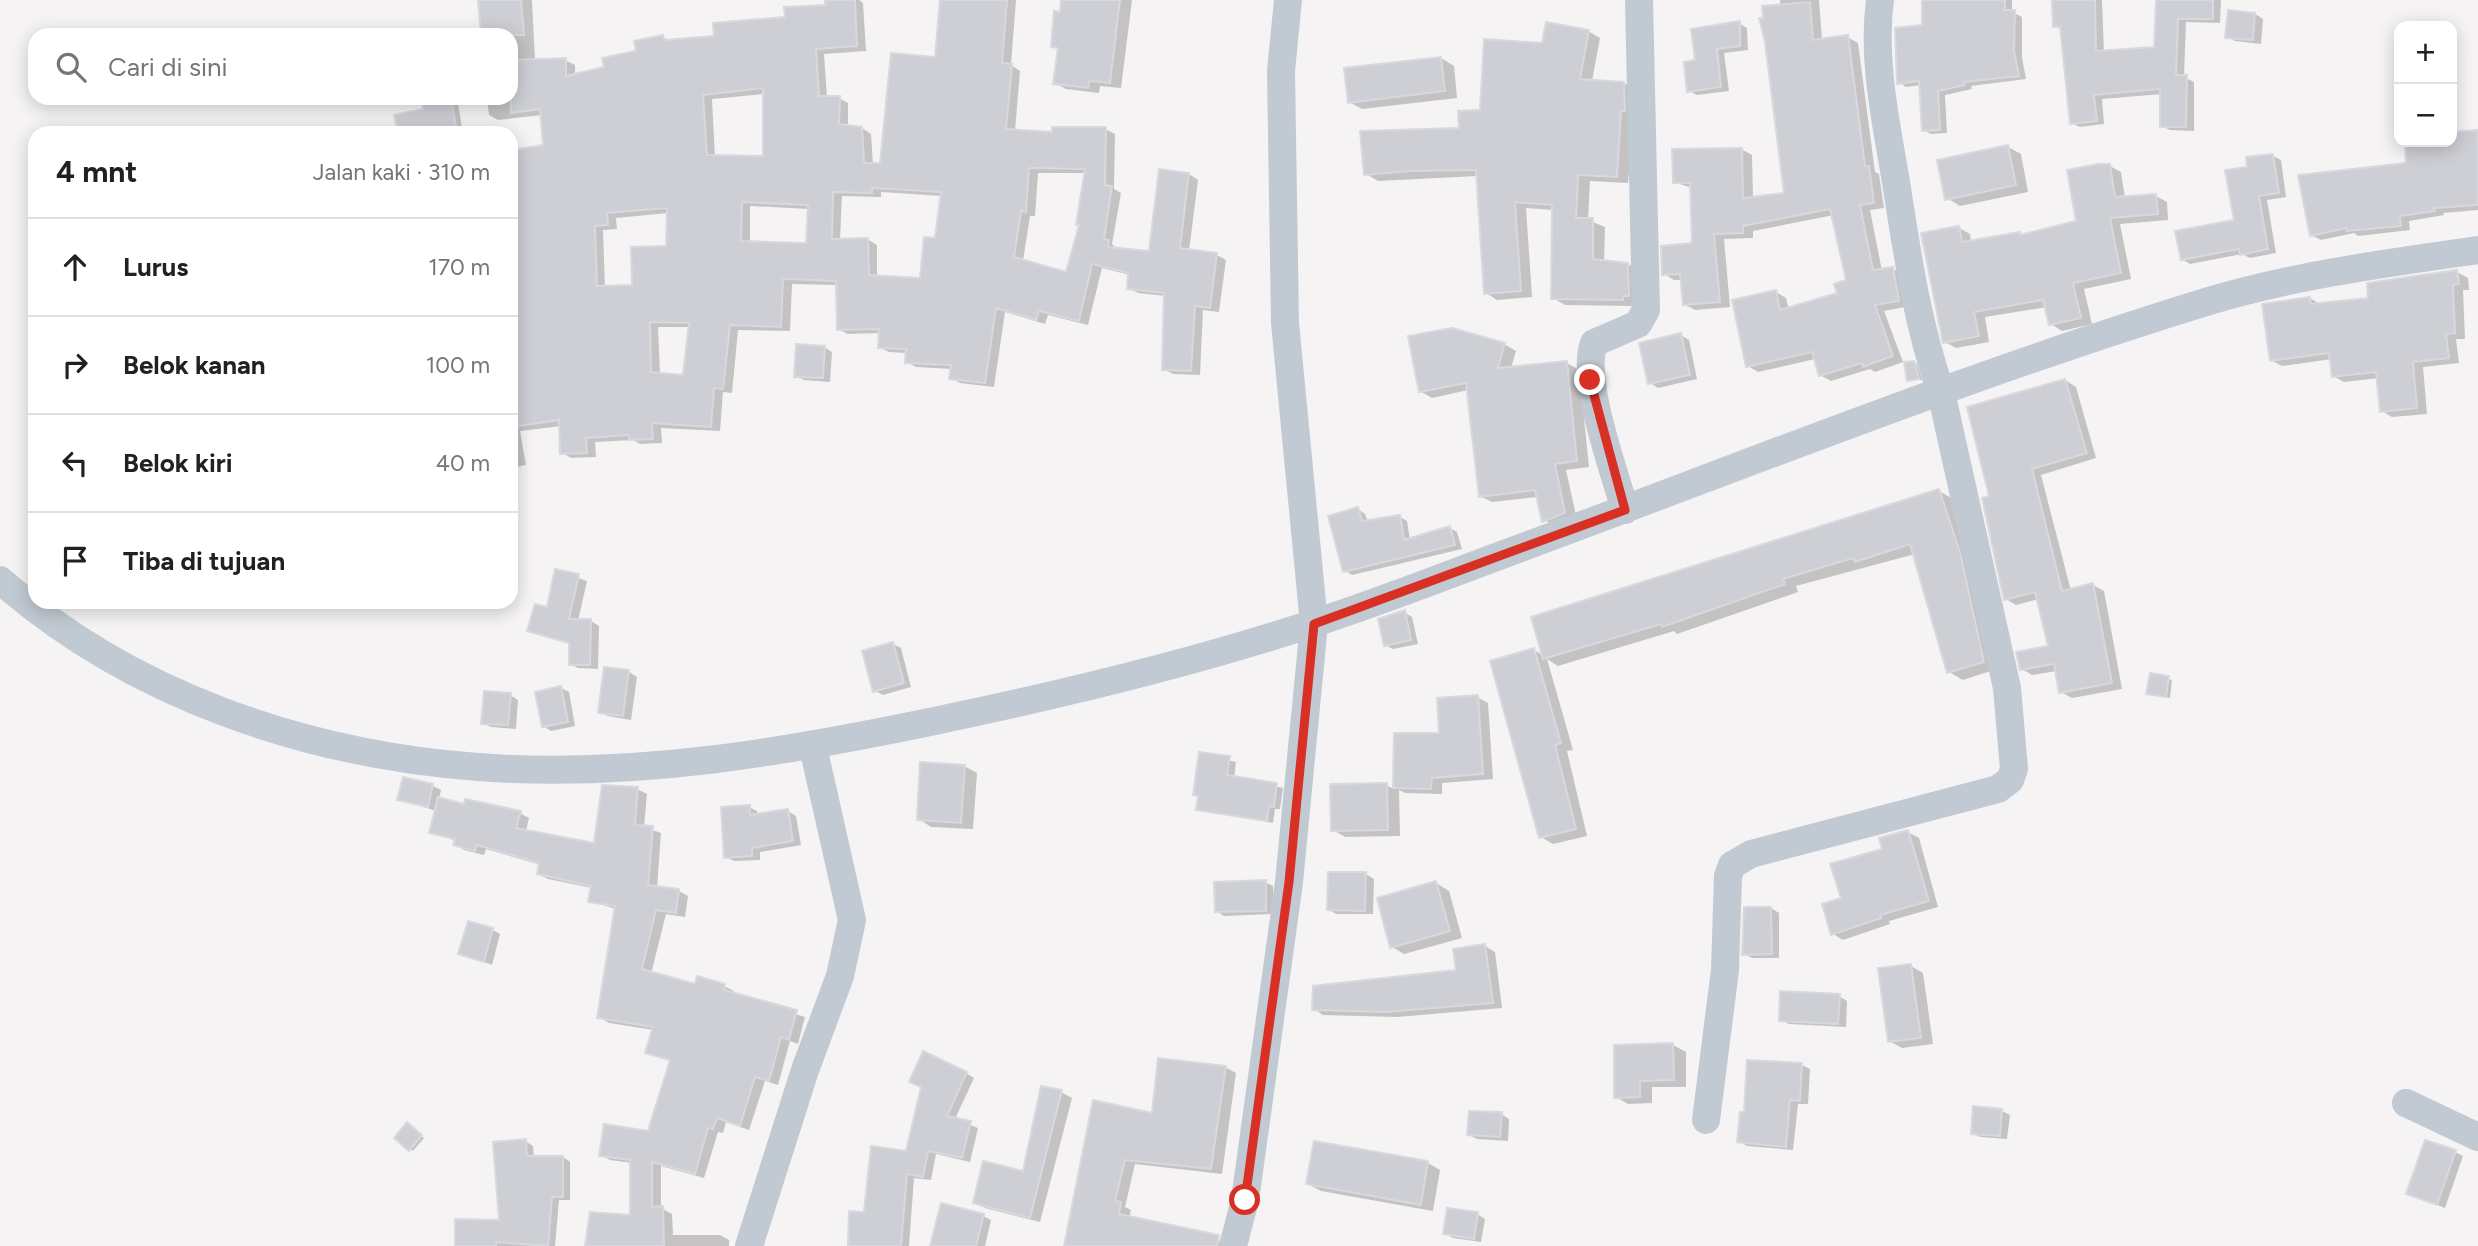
<!DOCTYPE html>
<html lang="id">
<meta charset="utf-8">
<style>
:root{--surface:#fff;--page:#f2f2f2;--text:#202124;--muted:#757577;--line:#e0e0e0}
body{margin:0;font-family:Figtree,sans-serif;background:var(--page);color:var(--text)}
.controls{position:absolute;right:21px;top:21px;display:grid;overflow:hidden;border-radius:14px;box-shadow:0 4px 18px #0003}
.controls button{width:63px;height:63px;display:grid;place-items:center;padding:0;border:0;border-bottom:2px solid var(--line);background:var(--surface);color:var(--text);font:35px sans-serif}
.stop{position:absolute;width:21px;height:21px;margin:-16px;border:5px solid #d93025;border-radius:50%;background:#fff}
.stop.end{background:#d93025;border-color:#fff;box-shadow:0 2px 7px #0008}
.list{margin:0;padding:0;list-style:none}
h2{display:flex;justify-content:space-between;align-items:center;height:91px;margin:0;padding:0 28px;font-size:30px}
h2 small{font-size:23px;font-weight:400;color:var(--muted)}
.list li{display:grid;grid-template-columns:46px 1fr auto;gap:21px;align-items:center;box-sizing:border-box;height:98px;padding:0 28px;border-top:2px solid var(--line)}
.list b{display:block;font-size:26px;white-space:nowrap}
.list em{font-size:23px;font-style:normal;color:var(--muted)}
.icon{flex:none;width:38px;height:38px;fill:none;stroke:currentColor;stroke-width:2;stroke-linecap:round;stroke-linejoin:round}
.map{position:relative;flex:none;width:2478px;height:1246px;overflow:hidden}
.search{position:absolute;background:var(--surface);box-shadow:0 4px 18px #0003;left:28px;top:28px;width:490px;height:77px;display:flex;align-items:center;gap:18px;box-sizing:border-box;padding:0 24px;border-radius:21px;color:var(--muted);font-size:26px}
.panel{position:absolute;background:var(--surface);box-shadow:0 4px 18px #0003;left:28px;top:126px;width:490px;height:483px;border-radius:21px}
.map>svg:first-child{display:block}
.shadow{fill:#0003;fill-rule:evenodd}
.building{fill:#cdcfd5;stroke:#d7d9de;stroke-width:2;fill-rule:evenodd}
.lines{fill:none;stroke-linecap:round;stroke-linejoin:round}
.street{stroke:#c1cad2;stroke-width:28}
.route{stroke:#d93025;stroke-width:9}
</style>
<div class="map">
<svg width="2478" height="1246" viewBox="0 0 2478 1246">
<rect width="100%" height="100%" fill="#f5f3f3"/>
<path class="shadow" d="M478,0h54l3,61 30,-1 10,5v11l31,-8 57,-31 7,4 46,-4 111,-31v-6h32l4,3 3,48 -42,3 3,44h12l9,5v24l14,1 9,6 2,31h8l56,-106 5,-59h74l-5,65 9,6 -5,60 38,3 52,-5 10,5 -1,55 7,4 -9,51 5,5 33,4 39,-79 9,6 -9,71 28,4 9,5 -7,52 -16,-2 -3,65 -27,-1 -9,-5 2,-73 -28,-3 -9,-5 1,-13 -28,-7 -14,57 -40,-10 -3,9 -40,-12 -11,75 -34,-4 -9,-5 1,-9 -36,-2 -9,-5v-9l-18,-1 -10,-5 1,-14 -32,1 -10,-5v-44l-46,-1 -2,47 -52,-1 -6,63 -9,-1 -3,39 -59,-3 1,15 -22,1 -7,-4 -38,2 1,15 -25,1 -9,-5 -1,-27 -41,5 6,34 -15,3v-315l34,-6 -3,-32 -44,5 -9,-5 -2,-17h24v-63h-30zM765,94v63h-50l-3,-58zM1038,173h48l-5,53 -14,48 -44,-13 7,-45h5zM881,192l61,4 -5,44 -15,40 -45,-2v-33l-10,-6 -27,1 2,-44 39,1zM750,206l59,3 -1,36 -58,-2zM668,213l-1,35 -33,39h-29l-2,-57 14,-1 -1,-11zM658,327h32l-5,50 -25,-3z
M1062,0h70l-11,88 -21,-2 -1,7 -33,-4 -11,-6 4,-33 -6,-4z
M1780,0h39l3,40 25,-3 11,6 17,129 4,2 5,34 -14,2 12,61 11,-2 10,6 6,31 -25,5 19,51 -28,10 -5,-3 -39,12 -11,-6 -5,-16 -57,13 -10,-6 28,-74 10,6 3,12 50,-15 9,-14 -14,-66 -81,16v7l-29,1 6,68 -35,3 -11,-6 -2,-24h-8l-10,-6 30,-29 -2,-57 -18,-6 67,-33 11,6 1,43 33,-3z
M1923,0h89v12l10,5v40l4,22 -55,7 1,3 -27,6 2,38 -16,1 -8,-4 -2,-45 -15,2 -7,-5 24,-56z
M2054,0h48l2,53 52,-5 2,-48h63l-1,23 -34,-1 -2,55 10,5v49l-24,-1 -8,-4v-32l-60,5 2,25 -24,3 -8,-4 -10,-93 -7,-4z
M2255,14l8,5 -2,25 -26,-3 -8,-4z
M1739,23l8,5 1,22 -24,3 5,38 -32,4 -8,-4 8,-29z
M1588,31l12,7 -8,43 32,2 12,7 -8,93 -38,-2 -2,39 17,7 -1,35 24,2 12,7 -5,35 -70,-1 -12,-7 1,-88 -28,-2 6,89 -35,3 -11,-7 -8,-117 -100,5 -12,-7 95,-45 82,-84z
M1441,58l13,8 3,32 -95,11 -13,-7z
M423,98h34l6,35h-63l25,-23z
M2478,131v79l-35,3 1,2 -35,6 1,9 -52,6 -4,-3 -33,7 -10,-5 97,-71 -1,-22h45v-8z
M2008,147l13,7 7,38 -68,14 -13,-8z
M2273,156l8,4 5,37 -19,3 9,53 -26,5 -8,-4 -52,10 -8,-5 54,-38 13,-53z
M2110,166l11,6 4,26 31,-2 11,6 1,18 -48,4 11,55 -47,10 8,35 -30,7 -11,-7 -4,-17 -62,10 4,25 -33,6 -11,-6 14,-114 11,6 1,8 52,-6 54,-13z
M2457,272l11,6 1,12h-6l2,49h-9l3,24 -36,4 4,47 -35,3 -10,-6 -3,-33 -35,4 -11,-6 -1,-17 -50,7 -11,-6 39,-62 11,7 49,-6z
M1681,335l8,5 8,39 -39,9 -8,-5z
M1504,344l12,7 -5,17 56,-5 12,7 10,97 -23,3 11,50 -21,7 -12,-7 -6,-23 -46,5 -12,-6 -12,-106 -36,8 -12,-7z
M824,347l8,5 -2,30 -26,-2 -8,-4z
M1914,362l3,2 5,16h-14z
M2065,380l11,7 20,71 -55,17 30,116 22,-6 11,6 18,98 -50,9 -11,-6 -4,-21 -25,4 -10,-6 29,-22 -12,-48 -23,6 -10,-6 -15,-101z
M1939,491l14,8 44,170 -34,11 -14,-8 -34,-118 -119,32 2,6 -121,42 -3,-3 -116,35 -11,-7 26,91 -6,1 20,85 -34,8 -12,-7 -7,-187 10,6z
M1358,509l7,5 3,8 32,-5 7,4 3,19 40,-12 7,4 5,17 -110,26 -7,-4z
M557,571l30,10 -9,40h13l8,5 -1,43 -20,-1 -8,-4 1,-20 -42,-14 19,-20z
M1404,612l8,5 6,27 -25,5 -8,-4z
M893,644l8,4 10,39 -28,8 -8,-4z
M629,672l8,5 -6,43 -23,-4 -8,-4z
M2151,675l21,5 -2,18 -22,-5z
M561,688l8,4 6,34 -24,5 -8,-5z
M510,695l8,5 -2,29 -25,-2 -8,-4z
M1477,697l11,6 5,76 -51,4v11l-37,-1 -6,-3 1,46 -55,1 -12,-7 53,-45 8,4 1,-54h46z
M1201,754l35,8 -2,16 49,10 -3,21h-5l-2,14 -75,-14 2,-12 -5,-3z
M964,766l13,7 -4,56 -42,-2 -12,-8z
M404,779l29,7 8,4 -2,9 26,7 55,7 9,5 -3,13 69,14 42,-56 10,5 -3,33 17,6 -4,55 22,3 9,5 -3,21 -19,-3 -15,60 45,12h28l10,5 -1,3 72,23 -7,27 -8,-3 -12,44 -13,-4 -16,49 -23,-8 -3,11 -5,-1 -14,46 -43,-12v42l11,6 1,21h47l9,5v6h-143l45,-29 1,-54 -22,-3 -9,-5 48,-22 22,-71 -23,-10 6,-22 -45,-7 -10,-6 17,-108 -26,-8 2,-13 -44,-9 -9,-5 2,-9 -55,-16 -2,6 -20,-5 -9,-6 1,-3 -25,-9 5,-21 -37,-12z
M749,807l8,4 1,5 30,-5 8,5 5,29 -41,7v8l-26,1 -8,-4z
M1908,832l11,6 19,69 -49,14 1,3 -47,16 -10,-6 10,-34 41,-50z
M1366,874l8,5 -1,35h-37l-8,-5z
M1265,882l8,4 1,28 -50,2 -8,-5z
M1436,883l13,8 13,47 -58,16 -12,-7z
M1771,908l8,5v45h-27l-8,-4z
M493,930l7,4 -8,31 -32,-12z
M1485,946l10,6 7,56 -105,9 -74,-2 -9,-6 144,-38z
M1911,966l12,7 10,71 -31,4 -13,-7z
M1839,996l8,5 -1,26 -57,-3 -8,-4z
M1673,1045l13,7v35h-34v16l-24,1 -12,-7z
M1802,1065l8,4 -2,35h-10l-5,46 -46,-4 -8,-5 7,-27z
M1225,1067l11,6 -14,101 -87,-10 -10,43 6,3 -2,8 82,18 10,6 -1,4h-154l88,-130z
M966,1073l8,5 -19,41 23,9 -8,34 -34,-8 -5,26 -17,-2 -5,68h-58l15,-33z
M1061,1092l11,6 -32,124 -55,-14 -10,-6 50,-29z
M2002,1111l8,4 -3,24 -27,-2 -7,-4z
M1501,1114l8,5 -1,22 -31,-2 -8,-4z
M410,1126l14,12 -11,13 -3,-2z
M525,1141l8,5 1,12 29,-1 7,5v38h-11l-4,46h-97l43,-25z
M1316,1143l112,20 12,7 -7,41 -112,-20 -13,-7z
M2455,1152l8,4 -18,52 -37,-15z
M1477,1214l8,5 -4,23 -28,-4 -8,-5z
M983,1216l8,4 -6,26h-53z"/>
<path class="building" d="M478,0h43l3,35h-43z
M825,0h30l2,46 -41,3 3,47h21l-1,28 23,3 2,36h16l11,-110 44,4 5,-57h67l-5,63 10,1 -6,65 46,3v-5h54l-1,58 7,1 -8,53 5,1 -1,7 41,4 10,-82 30,4 -9,75 37,5 -7,55 -15,-2 -4,65 -29,-1 2,-77 -37,-4 1,-16 -36,-9 -13,57 -40,-10 -3,9 -40,-12 -11,75 -36,-4 2,-14 -46,-2 1,-14 -28,-1 1,-19 -42,1 -1,-49 -53,-2 -2,48 -51,-2 -7,64 -9,-1 -3,39 -59,-4 1,16 -24,1v-5l-43,3 1,15 -27,1 -1,-34 -48,7v-261h4l-2,-16 30,-5 -3,-36 -29,4v-53l55,-2v18l38,-9 -2,-9 34,-7 -2,-10 29,-6 1,5 50,-4 -1,-13 72,-6 -1,-10 41,-2zM763,88v68l-56,-1 -4,-60zM1029,168l56,1 -9,56h3l-13,47 -52,-15 7,-46 5,1zM872,188l69,4 -6,46 -11,-1 -4,41 -51,-3 -1,-37 -36,1 1,-47 39,1zM742,202l66,3 -2,38 -65,-2zM667,208l-1,38 -35,1 1,38 -35,1 -2,-60 13,-1 -1,-12zM650,322l39,1 -6,52 -32,-3z
M1061,0h59l-10,83 -21,-2 -1,7 -35,-4 5,-36 -7,-1 3,-36 6,1z
M1922,0h83v10h10l-1,41 5,25 -55,6 1,3 -27,6 2,39 -18,1 -3,-50 -22,3 -2,-56 27,-3z
M2052,0h43l1,51 58,-4 2,-47h57v19h-35l-2,56h11l-1,52h-26v-38l-66,6 3,26 -27,3 -10,-98 -7,1z
M1810,2l3,38 35,-5 17,131h4l5,37 -14,2 13,65 20,-3 6,34 -24,4 18,51 -30,11 -1,-4 -43,13 -7,-24 -66,15 -14,-67 44,-10 4,20 57,-17 -3,-9 12,-4 -16,-71 -87,17v7l-29,1 6,68 -37,3 -3,-31 -18,1 -1,-29 31,-3 -2,-60h-17l-1,-34 70,-1 1,50 41,-5 -19,-151 -6,-24h4l-1,-12z
M2228,10l27,3 -2,27 -28,-2z
M1740,21v25l-23,3 4,38 -34,5 -3,-30 11,-2 -4,-31z
M1546,22l43,8 -9,49 44,3 1,29h-4l-4,66 -39,-2 -2,43h17v41l35,4 1,33h-6v4l-72,-1 1,-94 -37,-3 6,89 -37,3 -8,-124 -65,1 -47,4 -4,-44 99,-3 -1,-17 22,-1 4,-71 58,4z
M1441,57l4,34 -97,12 -4,-35z
M421,98h30l6,35h-59l-4,-18 29,-6z
M2478,130v75l-44,3 1,3 -35,5 1,10 -54,5 -1,-3 -36,8 -12,-61 108,-12 -1,-21h47v-10z
M2008,145l8,40 -71,15 -8,-40z
M2273,154l6,39 -20,3 9,53 -28,6 -1,-6 -58,11 -6,-29 59,-11 -9,-50 22,-3 -1,-10z
M2098,164h12l5,33 41,-3 2,20 -48,4 11,55 -48,10 8,35 -32,7 -6,-25 -69,12 5,24 -36,7 -22,-110 38,-7 3,16 58,-10v3l56,-14 -9,-51z
M2457,270l2,14 -6,1 2,48 -9,1 3,24 -36,4 4,46 -37,4 -4,-40 -44,5 -3,-24 -59,8 -8,-57 48,-7 1,7 57,-6 -1,-15z
M1452,328l53,15 -7,25 69,-7 10,100 -22,3 10,49 -23,9 -7,-32 -56,7 -13,-114 -47,9 -11,-56z
M1681,333l9,42 -42,9 -9,-41z
M796,344l29,2 -2,32 -29,-1z
M1914,361l5,18 -12,2 -3,-19z
M2065,379l22,74 -55,16 30,122 31,-8 19,100 -53,10 -5,-29 -34,6 -4,-18 32,-6 -13,-54 -31,8 -22,-102 7,-2 -22,-89z
M1939,489l21,63 24,110 -37,11 -37,-129 -55,18 -2,-4 -70,21 2,5 -123,43 -1,-3 -118,35 -12,-42z
M1358,507l4,14 38,-6 4,25 46,-14 5,19 -112,27 -15,-56z
M555,569l24,5 -10,45h22l-1,46h-21v-22l-42,-12 8,-27 12,3z
M1405,610l6,30 -27,6 -6,-27z
M893,642l11,41 -31,9 -11,-41z
M1534,648l27,95 -6,2 21,84 -37,9 -49,-177z
M604,667l25,3 -6,46 -25,-3z
M2150,673l19,3 -3,21 -20,-3z
M561,686l7,36 -26,5 -7,-35z
M484,691l27,2 -3,32 -27,-1z
M1478,695l5,79 -51,4 -1,11 -38,-1 1,-55h45l-2,-35z
M1199,752l31,4 -3,19 50,8 -3,24 -5,-1 -2,15 -71,-11 2,-14 -5,-1z
M920,762l45,3 -4,58 -44,-3z
M403,777l30,7 -5,23 -31,-7z
M1387,783l1,47 -57,1 -1,-47z
M602,785l36,2 -3,38 18,1 -5,59 31,4 -3,24 -20,-3 -14,59 53,15 2,-8 28,8 -1,6 73,20 -8,30 -8,-3 -12,44 -14,-4 -15,49 -23,-8 -4,11 -5,-1 -13,46 -43,-12v45l11,-1 1,40h-79l5,-34 40,3v-55l-31,-4 5,-32 44,7 22,-71 -25,-7 8,-26 -56,-9 18,-112 -27,-4 3,-16 -54,-12 2,-11 -62,-18 -2,6 -22,-6 2,-6 -26,-6 9,-36 26,7 1,-5 56,12 -5,17 78,15z
M750,805v10l38,-6 5,32 -41,7v8l-28,2 -3,-51z
M1908,830l21,71 -49,14 1,3 -50,17 -9,-31 19,-6 -11,-34 52,-15 -3,-11z
M1328,872h38l-1,39 -38,-1z
M1266,880v31l-51,1 -1,-30z
M1436,881l14,50 -60,17 -13,-50z
M1744,907h27l1,47 -30,1z
M468,921l25,7 -9,34 -26,-8z
M1485,944l8,59 -107,9 -74,-2 1,-24 143,-16 -3,-21z
M1911,964l10,74 -33,4 -10,-74z
M1780,991l60,3 -2,30 -59,-3z
M1673,1043l1,37 -34,1v16l-26,1v-53z
M923,1051l44,21 -20,44 24,5 -9,37 -34,-7 -5,26 -16,-3 -6,72h-53l1,-35 15,1 7,-66 35,5 15,-64 -12,-5z
M1158,1058l68,8 -15,103 -86,-9 -10,41 6,1 -2,12 100,21 -2,11h-153l29,-146 59,13z
M1747,1060l55,3 -2,38 -10,-1 -4,47 -49,-5 3,-30h4z
M1041,1086l21,4 -32,128 -57,-15 10,-42 40,10z
M1973,1106l29,3 -2,27 -29,-2z
M1469,1111l33,1 -2,25 -33,-2z
M407,1122l15,13 -13,16 -15,-13z
M526,1139l1,17h36v41h-11l-4,49 -52,-4v4h-41v-27l44,1 -6,-78z
M2425,1140l31,10 -19,55 -31,-11z
M1314,1141l114,20 -7,44 -115,-21z
M941,1203l43,11 -8,32h-46z
M1447,1208l31,4 -4,27 -31,-5z"/>
<g class="lines">
<path class="street" d="M1625,510c-11,-40 -45,-131 -31,-167l44,-19 8,-14 -7,-310
M0,580c131,115 305,174 478,187 156,12 314,-16 466,-48 124,-26 246,-55 367,-95 66,-21 131,-47 196,-71 233,-86 464,-179 702,-252 87,-26 179,-38 269,-51
M2406,1103l72,34
M1706,1120l19,-150 3,-94 4,-11 19,-11 247,-65 12,-9 4,-11 -7,-81 -66,-296c-24,-69 -34,-139 -45,-210 -10,-60 -24,-122 -16,-182
M749,1246l56,-176 35,-94 12,-56 -39,-173
M1233,1246l12,-46 44,-318 25,-258 -29,-301 -4,-252 7,-71"/>
</g>
<g class="lines">
<path class="route" d="M1245,1200l44,-318 25,-258 311,-114 -35,-130"/>
</g>
</svg>
<div class="controls">
<button>+</button>
<button>−</button>
</div>
<div class="stop" style="left:1245px;top:1200px"></div>
<div class="stop end" style="left:1590px;top:380px"></div>
<div class="search"><svg class="icon" aria-label="search" viewBox="0 0 24 24"><circle cx="10" cy="10" r="6"/><path d="M15 15l6 6"/></svg>Cari di sini</div>
<section class="panel">
<h2>4 mnt<small>Jalan kaki · 310 m</small></h2>
<ul class="list">
<li><svg class="icon" aria-label="ahead" viewBox="0 0 24 24"><path d="M12 20V5M6 11l6-6 6 6"/></svg><div><b>Lurus</b></div><em>170 m</em></li>
<li><svg class="icon" aria-label="right" viewBox="0 0 24 24"><path d="M7 20v-9h11M14 6l5 5-5 5"/></svg><div><b>Belok kanan</b></div><em>100 m</em></li>
<li><svg class="icon" aria-label="left" viewBox="0 0 24 24"><path d="M17 20v-9H6M10 6l-5 5 5 5"/></svg><div><b>Belok kiri</b></div><em>40 m</em></li>
<li><svg class="icon" aria-label="arrive" viewBox="0 0 24 24"><path d="M6 21V4h12l-3 4 3 4H6"/></svg><div><b>Tiba di tujuan</b></div></li>
</ul>
</section>
</div>
